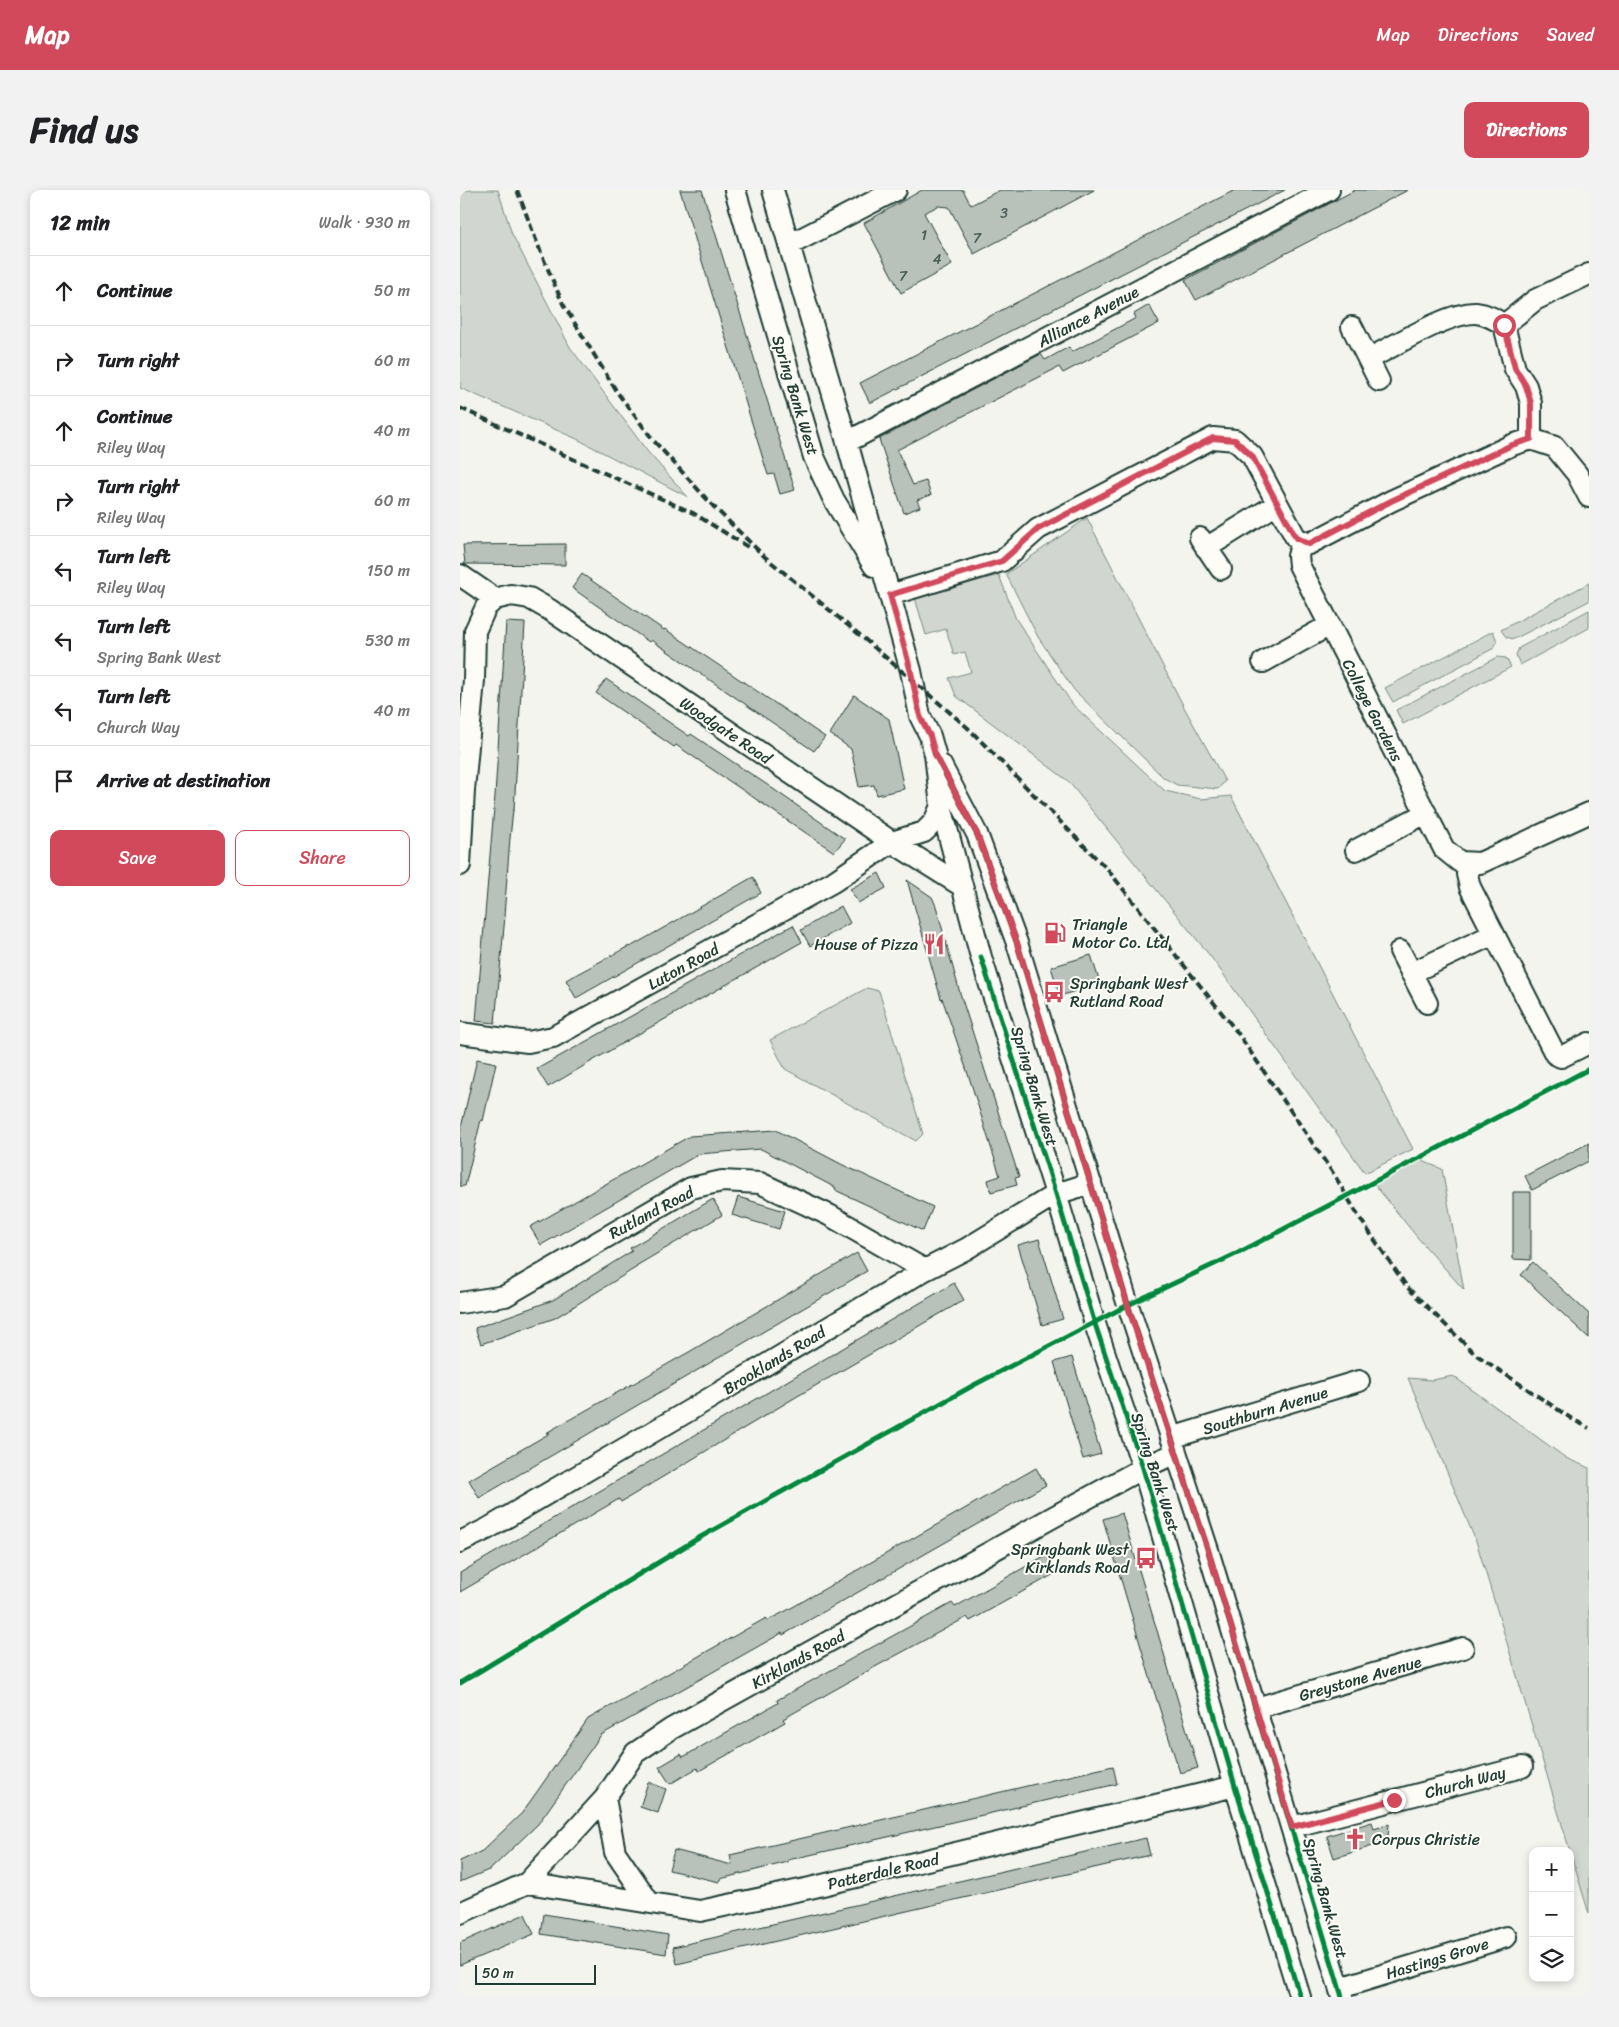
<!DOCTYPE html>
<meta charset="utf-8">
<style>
:root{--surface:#fff;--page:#f2f2f2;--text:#202124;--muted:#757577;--line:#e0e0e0;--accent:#d1495b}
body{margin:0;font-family:Sriracha,sans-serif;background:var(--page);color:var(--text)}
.controls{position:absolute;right:15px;bottom:15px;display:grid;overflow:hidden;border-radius:10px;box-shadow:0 2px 8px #0003}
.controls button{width:45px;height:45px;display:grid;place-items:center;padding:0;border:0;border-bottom:1px solid var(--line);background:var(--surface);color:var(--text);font:25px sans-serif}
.scale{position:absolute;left:15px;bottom:12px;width:121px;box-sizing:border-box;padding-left:5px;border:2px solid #1f3d34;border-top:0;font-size:14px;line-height:18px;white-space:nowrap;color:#1f3d34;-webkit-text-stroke:4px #fdfcf7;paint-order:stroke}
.stop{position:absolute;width:15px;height:15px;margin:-11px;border:4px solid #d1495b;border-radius:50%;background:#fff}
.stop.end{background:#d1495b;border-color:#fff;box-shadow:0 1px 5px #0008}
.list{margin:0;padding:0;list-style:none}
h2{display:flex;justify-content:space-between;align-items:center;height:65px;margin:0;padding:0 20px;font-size:21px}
h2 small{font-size:16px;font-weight:400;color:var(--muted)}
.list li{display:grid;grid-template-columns:32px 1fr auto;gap:15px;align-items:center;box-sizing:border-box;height:70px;padding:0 20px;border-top:1px solid var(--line)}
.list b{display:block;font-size:19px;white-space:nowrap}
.list p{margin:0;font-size:16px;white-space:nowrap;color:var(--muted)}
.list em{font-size:16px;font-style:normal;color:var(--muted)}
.actions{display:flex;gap:10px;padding:15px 20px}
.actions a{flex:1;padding:11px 0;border:1px solid var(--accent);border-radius:10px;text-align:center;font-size:18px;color:var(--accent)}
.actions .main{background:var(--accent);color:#fff}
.icon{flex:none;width:28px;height:28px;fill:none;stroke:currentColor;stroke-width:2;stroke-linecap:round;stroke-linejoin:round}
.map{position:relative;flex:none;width:1129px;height:1807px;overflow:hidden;border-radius:10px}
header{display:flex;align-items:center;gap:30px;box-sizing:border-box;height:70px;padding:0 25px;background:var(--accent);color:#fff}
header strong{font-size:24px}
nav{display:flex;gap:28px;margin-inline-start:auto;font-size:18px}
.intro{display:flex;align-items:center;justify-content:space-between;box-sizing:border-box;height:120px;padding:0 30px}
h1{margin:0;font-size:35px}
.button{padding:12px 22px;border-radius:10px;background:var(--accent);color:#fff;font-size:18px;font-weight:700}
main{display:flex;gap:30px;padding:0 30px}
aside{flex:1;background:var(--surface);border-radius:10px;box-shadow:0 2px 8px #0003}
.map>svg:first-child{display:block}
.green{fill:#d1d6d1;stroke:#788a82}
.building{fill:#b9c1bb;stroke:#1f3d34}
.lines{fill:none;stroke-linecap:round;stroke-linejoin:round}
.minor-casing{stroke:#1f3d34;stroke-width:24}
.minor{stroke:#fdfcf7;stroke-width:20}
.rail{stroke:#1f3d34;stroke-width:4;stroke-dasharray:8 4;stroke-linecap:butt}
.cycleway-casing{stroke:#fdfcf7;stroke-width:8}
.cycleway{stroke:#00873e;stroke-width:5}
.route{stroke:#d1495b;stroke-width:6}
.labels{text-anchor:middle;stroke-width:4;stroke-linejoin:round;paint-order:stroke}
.number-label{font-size:14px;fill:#465e56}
.street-label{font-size:16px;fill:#1f3d34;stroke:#fdfcf7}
.poi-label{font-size:16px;fill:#1f3d34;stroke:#fdfcf7;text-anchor:start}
</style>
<header>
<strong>Map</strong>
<nav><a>Map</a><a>Directions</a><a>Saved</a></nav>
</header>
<div class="intro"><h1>Find us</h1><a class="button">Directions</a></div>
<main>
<aside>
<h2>12 min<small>Walk · 930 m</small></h2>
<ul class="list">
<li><svg class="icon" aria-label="ahead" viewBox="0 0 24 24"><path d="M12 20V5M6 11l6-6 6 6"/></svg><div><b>Continue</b></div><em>50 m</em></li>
<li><svg class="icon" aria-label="right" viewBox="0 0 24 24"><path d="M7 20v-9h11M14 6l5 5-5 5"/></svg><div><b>Turn right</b></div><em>60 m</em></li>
<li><svg class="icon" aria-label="ahead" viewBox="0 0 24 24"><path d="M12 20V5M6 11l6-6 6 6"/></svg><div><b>Continue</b><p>Riley Way</p></div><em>40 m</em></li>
<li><svg class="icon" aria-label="right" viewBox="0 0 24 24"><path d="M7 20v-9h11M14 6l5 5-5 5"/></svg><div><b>Turn right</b><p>Riley Way</p></div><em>60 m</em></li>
<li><svg class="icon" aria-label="left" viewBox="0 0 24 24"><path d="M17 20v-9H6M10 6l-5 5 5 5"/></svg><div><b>Turn left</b><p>Riley Way</p></div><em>150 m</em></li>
<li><svg class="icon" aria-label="left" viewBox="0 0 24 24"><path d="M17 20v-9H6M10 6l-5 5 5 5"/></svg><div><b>Turn left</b><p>Spring Bank West</p></div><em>530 m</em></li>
<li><svg class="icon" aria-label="left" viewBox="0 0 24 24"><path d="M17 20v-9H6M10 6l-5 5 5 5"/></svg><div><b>Turn left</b><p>Church Way</p></div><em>40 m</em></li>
<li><svg class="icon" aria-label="arrive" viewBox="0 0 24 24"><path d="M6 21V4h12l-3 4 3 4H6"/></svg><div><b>Arrive at destination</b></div></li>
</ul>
<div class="actions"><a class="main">Save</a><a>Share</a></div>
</aside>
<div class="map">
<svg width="1129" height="1807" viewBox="0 0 1129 1807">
<rect width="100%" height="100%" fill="#f4f4ef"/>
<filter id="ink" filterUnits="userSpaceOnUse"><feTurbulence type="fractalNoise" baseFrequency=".02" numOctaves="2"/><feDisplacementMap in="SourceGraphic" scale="10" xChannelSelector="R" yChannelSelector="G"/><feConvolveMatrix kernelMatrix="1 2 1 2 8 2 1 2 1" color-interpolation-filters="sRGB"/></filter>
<g filter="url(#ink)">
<path class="green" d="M0,0h38l14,44 58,113 77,104 41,46 -111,-58 -117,-51z
M627,328l98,191 40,72 -7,8 -41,-4 -13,-7 -90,-88 -36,-53 -32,-63z
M539,385l17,44 57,86 92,86 36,8 30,-3 182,353 -48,24 -154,-216 -143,-176 -112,-85 -7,-18 22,-6 -6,-20 -11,3 -8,-26 -20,6 -11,-37z
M1129,393v18l-75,38 -8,-2 -5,-7z
M1129,420v18l-69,37 -4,-10 3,-7z
M1033,441l4,10 -3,7 -101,54 -8,-14z
M1038,467l8,1 5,9 -108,57 -7,-14z
M407,798l12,3 44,143 -7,7 -131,-72 -15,-29z
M960,970l22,9 22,121 -47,-53 -42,-52z
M993,1186l113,82 23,10v446l-112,-370 -69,-166 24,2z"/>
<path class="building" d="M220,0h22l93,300 -15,4 -6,-20 -6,1z
M462,0h41l8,15 29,-15h94l-120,64 -25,-47 -11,-1 -14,7 28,52 -51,28 -37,-70z
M775,0h50l-415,213 -10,-20z
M895,0h53l-212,110 -11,-20z
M689,115l10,18 -96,50 -4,-6 -162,83 16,35 13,-4 5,14 -14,5 3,7 -16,6 -25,-74 162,-85 4,6 24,-13 3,5 64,-34 -2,-4z
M105,354v21l-100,-1 -2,-19z
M122,384l82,56 1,-1 160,108 -11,14 -163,-111 -2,2 -77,-54z
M46,432l19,1 -11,187h-1l-3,28 -6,78h1l-10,107 -19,-2 19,-225z
M146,489l83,57 2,-2 75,50 79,55 -11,13 -158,-107 -2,2 -78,-54z
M394,505l35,24 15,70 -27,6 -3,-10 -15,2 -8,-38 -21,-15z
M419,683l7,15 -28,15 -8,-14z
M293,687l8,16 -185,105 -10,-18 63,-34 1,1z
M447,690l25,17 4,9 24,87 59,184 -4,1 2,7 -26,7 -3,-12 12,-4 -30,-96 -28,-82 -1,1z
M381,716l9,17 -40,23 -9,-16z
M333,735l9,17 -174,98 -80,47 -11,-18z
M631,765l9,28 -40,13 -9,-29z
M17,869l19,4 -13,58 -2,-1 -16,66h-5v-54z
M316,940l67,35 90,42 -10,24 -88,-41 1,-2 -75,-39 -62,5 -158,91 -11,-18 160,-91z
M1129,953v18l-57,29 -7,-14z
M1053,1002h18v68l-18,-1z
M278,1007l47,14 -6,18 -47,-14z
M253,1009l9,16 -86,51 1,1 -82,51 -74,26 -6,-16 78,-28 79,-49 -2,-3z
M579,1049l24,80 -21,6 -24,-80z
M397,1063l10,18 -388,227 -10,-18 81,-47h-4l143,-81z
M1073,1072l56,52v24l-68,-63z
M494,1093l10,17 -168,97 -175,105 -2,-3 -159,93v-19z
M612,1167l29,97 -18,5 -29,-97z
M576,1278l10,17 -263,150 -1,-2 -181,102 -63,89 -47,45 -31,13v-21l22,-10 40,-38 66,-94 178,-101 2,2 16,-8z
M662,1323l76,255 -18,5 -26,-82 -51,-172z
M586,1365l10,18 -86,48 -3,-4 -92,50 -92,52 2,3 -86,49 -2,-3 -27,16 -11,-17 22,-13 2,3 28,-16 67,-38 -1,-3 175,-97 3,4z
M653,1576l4,18 -329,76v2l-68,17 -1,3 -50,-12 5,-20 58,15 -2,-10z
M188,1592l18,7 -8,24 -18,-6z
M912,1632l2,7 15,-5 -1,13 -10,3 1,4 -45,14 -7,-22z
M686,1648l4,17 -473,109 -4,-17z
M65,1724l9,20 -74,31v-22z
M84,1724l124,21 -2,19 -125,-20z"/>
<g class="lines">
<g class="minor-casing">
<path id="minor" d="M275,0l79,267 20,43 40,66
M313,0l74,252 64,229 9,45 10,20 5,18 6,52 40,151 75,237 39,130 48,144 92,318 65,211
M329,55l107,-55
M892,137l27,54
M908,169c27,-13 80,-47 108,-46 11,1 19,6 28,12
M1071,249v-36l-5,-17 -11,-17 -11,-44 31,-25 54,-26
M387,252l482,-252
M740,348l21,31
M842,351l-4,15 1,9 145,284 16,13 20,1 109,-50
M746,358l71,-44
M0,385l35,24
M430,405l112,-34 36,-32 175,-91 22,2 17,16 44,82 13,6 82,-43 121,-56 19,-6 24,8 22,27 12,23
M803,472l67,-37
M481,575l36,69 40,109 111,362 80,245 134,447
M896,660l70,-37
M1011,673l-4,11 3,13 85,167 6,3 28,-14
M0,675l4,-75 10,-110 1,-49 11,-24 9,-8 16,-4 18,3 21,12 342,232 70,44
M940,761l27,52
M951,783l83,-39
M0,843l68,9 25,-5 280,-155 59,-40 32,-10 10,-10 7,-16
M0,1113l45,-7 186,-108 31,-7 38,2 69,32 96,55
M711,1248l188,-57
M0,1352l27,-13 198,-116 240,-143 41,-21 90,-55 35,-11
M796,1518l207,-60
M145,1608l10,54 34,50
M832,1637l230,-60
M67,1693l173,28 110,-23 425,-102
M0,1723l67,-30 78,-85 30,-45 36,-24 393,-218 79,-43 33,-15
M880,1798l166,-51"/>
</g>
<use href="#minor" class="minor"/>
<path class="rail" d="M57,0l24,63 22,51 54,88 37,49 59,65 52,51 96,79 107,92 140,142 129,162 98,144 24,41 48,70 68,67 97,65 17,9
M0,218l233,105 55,34"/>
<g class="cycleway-casing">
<path id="cycleway" d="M475,564l42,80 40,109 111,362 80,245 134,447
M521,767l75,237 39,130 48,144 92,318 65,211
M0,1493l237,-144 277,-154 154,-80 110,-52 351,-184"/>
</g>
<use href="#cycleway" class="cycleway"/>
</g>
</g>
<g class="lines" filter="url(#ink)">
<path class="route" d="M934,1610l-102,27 -84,-277 -80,-244 -111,-363 -40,-109 -42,-80 -5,-18 -10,-20 -9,-44 -21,-77 112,-34 36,-32 175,-91 22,2 17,16 44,82 13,6 82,-43 121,-56 19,-6v-36l-5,-17 -11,-18 -11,-43"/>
</g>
<defs>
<g id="fuel-bare" transform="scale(1.725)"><path d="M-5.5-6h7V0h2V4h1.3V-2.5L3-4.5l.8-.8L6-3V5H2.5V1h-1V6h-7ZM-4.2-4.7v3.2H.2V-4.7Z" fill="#d1495b" stroke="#fdfcf7" stroke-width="2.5" paint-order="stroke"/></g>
<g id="restaurant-bare" transform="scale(1.725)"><path d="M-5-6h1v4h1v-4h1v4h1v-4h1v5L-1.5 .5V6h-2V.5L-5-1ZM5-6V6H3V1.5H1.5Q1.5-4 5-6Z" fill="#d1495b" stroke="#fdfcf7" stroke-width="2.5" paint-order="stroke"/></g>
<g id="bus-bare" transform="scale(1.725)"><path d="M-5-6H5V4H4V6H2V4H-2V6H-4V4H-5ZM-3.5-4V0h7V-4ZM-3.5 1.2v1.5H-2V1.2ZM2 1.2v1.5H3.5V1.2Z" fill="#d1495b" stroke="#fdfcf7" stroke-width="2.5" paint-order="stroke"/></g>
<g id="church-bare" transform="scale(1.725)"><path d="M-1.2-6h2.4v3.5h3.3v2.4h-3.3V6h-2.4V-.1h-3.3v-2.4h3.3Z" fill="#d1495b" stroke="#fdfcf7" stroke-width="2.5" paint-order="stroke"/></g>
</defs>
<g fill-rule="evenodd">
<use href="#fuel-bare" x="595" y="743"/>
<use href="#restaurant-bare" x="474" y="754"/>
<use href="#bus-bare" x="594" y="802"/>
<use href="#bus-bare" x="686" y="1368"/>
<use href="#church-bare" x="895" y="1649"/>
</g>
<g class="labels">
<g class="number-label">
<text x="544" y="28">3</text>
<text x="464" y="50">1</text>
<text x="517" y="53">7</text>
<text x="477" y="74">4</text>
<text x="443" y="91">7</text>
</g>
<g class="street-label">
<text transform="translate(628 126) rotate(-28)" y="6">Alliance Avenue</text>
<text transform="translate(336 205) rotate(73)" y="6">Spring Bank West</text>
<text transform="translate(913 520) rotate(63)" y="6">College Gardens</text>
<text transform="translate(266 540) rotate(34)" y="6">Woodgate Road</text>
<text transform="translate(223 776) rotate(-29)" y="6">Luton Road</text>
<text transform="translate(575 896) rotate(73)" y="6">Spring Bank West</text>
<text transform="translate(191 1022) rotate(-28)" y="6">Rutland Road</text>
<text transform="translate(314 1170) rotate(-31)" y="6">Brooklands Road</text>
<text transform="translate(805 1220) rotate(-17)" y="6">Southburn Avenue</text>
<text transform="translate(696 1282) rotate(72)" y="6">Spring Bank West</text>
<text transform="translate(338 1469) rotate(-29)" y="6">Kirklands Road</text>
<text transform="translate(900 1488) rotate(-16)" y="6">Greystone Avenue</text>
<text transform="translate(1005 1592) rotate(-15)" y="6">Church Way</text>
<text transform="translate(423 1681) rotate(-13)" y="6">Patterdale Road</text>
<text transform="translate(866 1708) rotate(74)" y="6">Spring Bank West</text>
<text transform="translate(977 1768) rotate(-17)" y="6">Hastings Grove</text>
</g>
<g class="poi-label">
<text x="612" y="740">Triangle<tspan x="612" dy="18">Motor Co. Ltd</tspan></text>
<text x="458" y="760" text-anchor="end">House of Pizza</text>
<text x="610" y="799">Springbank West<tspan x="610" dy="18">Rutland Road</tspan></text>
<text x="669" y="1365" text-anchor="end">Springbank West<tspan x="669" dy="18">Kirklands Road</tspan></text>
<text x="912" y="1655">Corpus Christie</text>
</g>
</g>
</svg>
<div class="controls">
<button>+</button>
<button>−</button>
<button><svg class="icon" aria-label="layers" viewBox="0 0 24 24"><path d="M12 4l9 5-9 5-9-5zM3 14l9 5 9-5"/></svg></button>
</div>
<div class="scale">50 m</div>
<div class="stop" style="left:1044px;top:135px"></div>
<div class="stop end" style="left:934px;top:1610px"></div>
</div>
</main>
